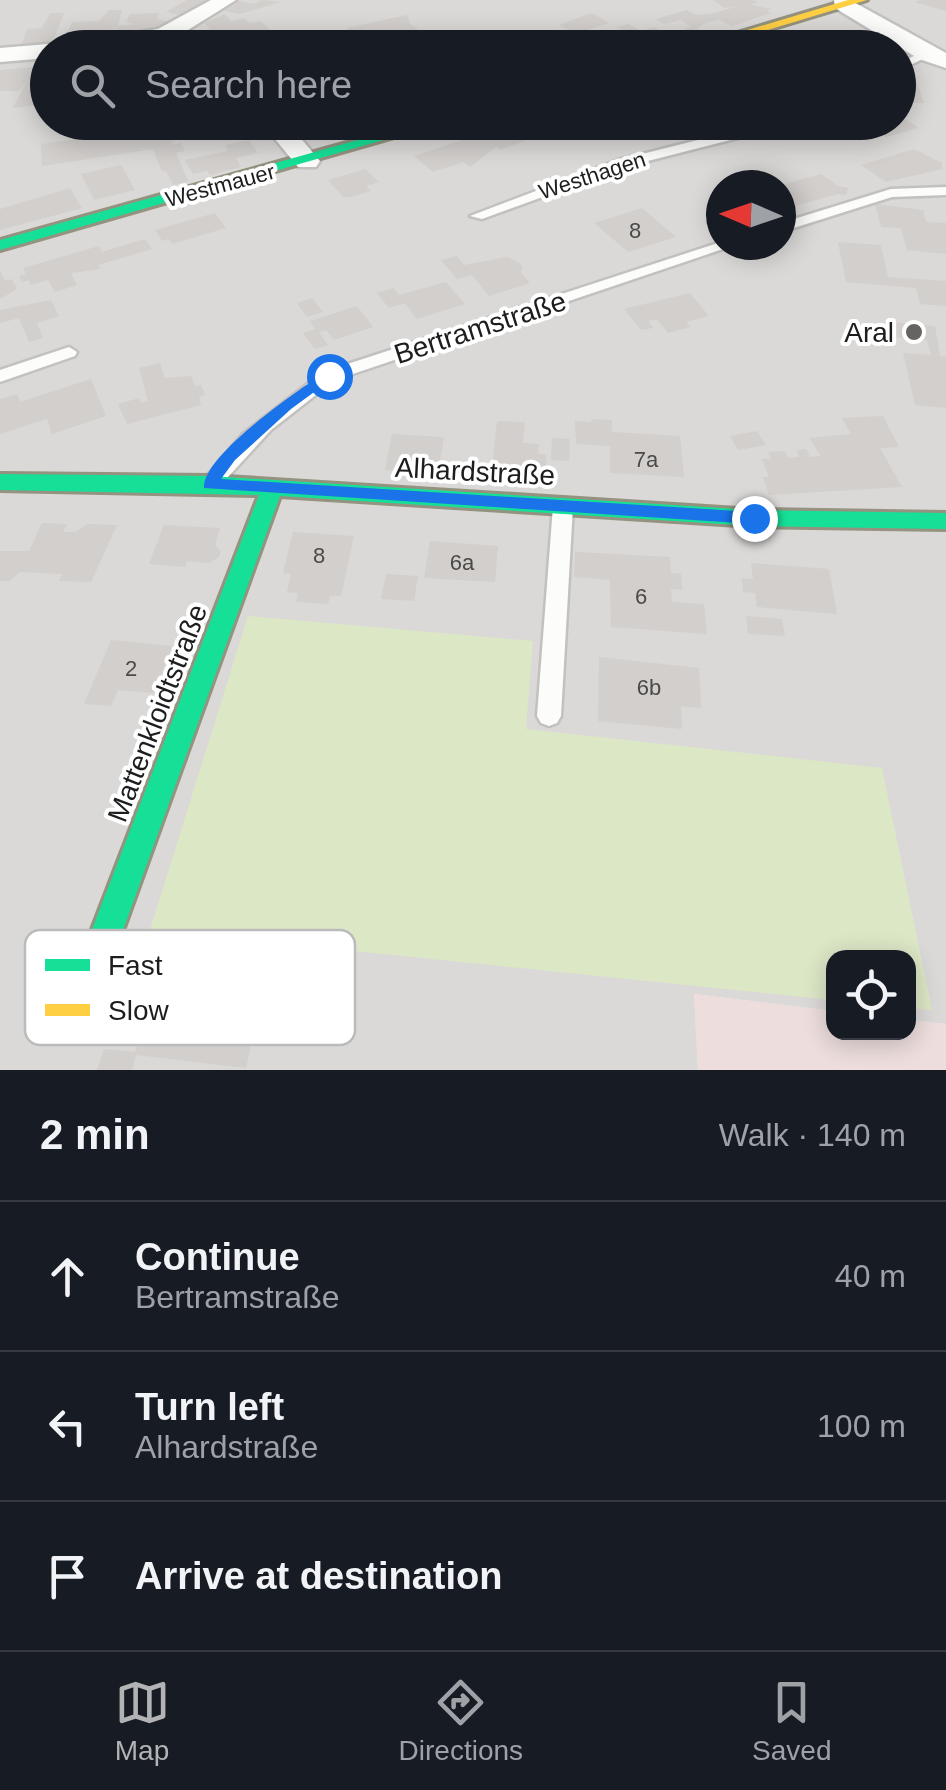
<!DOCTYPE html>
<meta charset="utf-8">
<style>
:root{--surface:#171b24;--page:#242831;--text:#f1f3f6;--muted:#9ea1a6;--line:#363941;--accent:#b2b3b4}
body{margin:0;font-family:Arial,sans-serif;background:var(--page);color:var(--text)}
.controls{position:absolute;right:30px;bottom:30px;display:grid;overflow:hidden;border-radius:20px;box-shadow:0 5px 25px #0003}
.controls button{width:90px;height:90px;display:grid;place-items:center;padding:0;border:0;border-bottom:2px solid var(--line);background:var(--surface);color:var(--text);font:50px sans-serif}
.compass{position:absolute;left:706px;top:170px;width:90px;height:90px;border-radius:50%;background:var(--surface);box-shadow:0 5px 25px #0003;rotate:272deg}
.stop{position:absolute;width:30px;height:30px;margin:-22px;border:8px solid #1a73e8;border-radius:50%;background:#fff}
.stop.end{background:#1a73e8;border-color:#fff;box-shadow:0 2px 10px #0008}
.list{margin:0;padding:0;list-style:none}
h2{display:flex;justify-content:space-between;align-items:center;height:130px;margin:0;padding:0 40px;font-size:42px}
h2 small{font-size:32px;font-weight:400;color:var(--muted)}
.list li{display:grid;grid-template-columns:65px 1fr auto;gap:30px;align-items:center;box-sizing:border-box;height:150px;padding:0 40px;border-top:2px solid var(--line)}
.list b{display:block;font-size:38px;white-space:nowrap}
.list p{margin:0;font-size:32px;white-space:nowrap;color:var(--muted)}
.list em{font-size:32px;font-style:normal;color:var(--muted)}
.icon{flex:none;width:55px;height:55px;fill:none;stroke:currentColor;stroke-width:2;stroke-linecap:round;stroke-linejoin:round}
.map{position:relative;flex:none;width:946px;height:1070px;overflow:hidden}
.search{position:absolute;background:var(--surface);box-shadow:0 5px 25px #0003;left:30px;right:30px;top:30px;height:110px;display:flex;align-items:center;gap:25px;box-sizing:border-box;padding:0 35px;border-radius:55px;color:var(--muted);font-size:38px}
.sheet{height:580px;background:var(--surface)}
nav{display:flex;justify-content:space-around;align-items:center;box-sizing:border-box;height:140px;border-top:2px solid var(--line);background:var(--surface);font-size:28px;color:var(--muted)}
nav a{display:grid;justify-items:center;gap:5px}
nav .on{color:var(--accent)}
.map>svg:first-child{display:block}
.residential{fill:#dad9d7;fill-rule:evenodd}
.commercial{fill:#eddddd}
.grass{fill:#dce7c6}
.parking{fill:#dbdad9}
.building{fill:#d2cfcd}
.lines{fill:none;stroke-linecap:round;stroke-linejoin:round}
.lane-casing{stroke:#c2c1c0;stroke-width:5}
.street-casing{stroke:#c2c1c0;stroke-width:5}
.fast-casing{stroke:#95937f;stroke-width:6}
.slow-casing{stroke:#95937f;stroke-width:6}
.lane{fill:#fcfcfb;fill-rule:evenodd}
.street{fill:#fcfcfb;fill-rule:evenodd}
.fast{fill:#16e098;fill-rule:evenodd}
.slow{fill:#ffcf43;fill-rule:evenodd}
.route{fill:#1a73e8}
.poi-dot{fill:#656463;stroke:#fff;stroke-width:4}
.labels{text-anchor:middle;stroke-width:8;stroke-linejoin:round;paint-order:stroke}
.far-street-label{font-size:22px;fill:#1d1d1d;stroke:#fff}
.number-label{font-size:22px;fill:#4a4a49}
.street-label{font-size:28px;fill:#1d1d1d;stroke:#fff}
.poi-label{font-size:28px;fill:#1d1d1d;stroke:#fff;text-anchor:end}
.key{fill:#fff;stroke:#bbb;stroke-width:2.5}
.key-label{font-size:28px;fill:#1d1d1d}
</style>
<div class="map">
<svg width="946" height="1070" viewBox="0 0 946 1070">
<rect width="100%" height="100%" fill="#ebe9e6"/>
<path class="residential" d="M0,0h946v1024l-37,-4 -1,-62h-74l-1,53 -139,-17 4,76h-698zM48,48h850v74h-850zM721,185h60v60h-60z"/>
<path class="commercial" d="M694,994l139,17 1,21h74l1,-12 37,4v46h-248z"/>
<path class="grass" d="M248,616l285,25 -7,88 356,39 50,242 -23,-2 -1,-50h-74l-1,42 -683,-70z"/>
<path class="parking" d="M750,142l50,35 -16,5 -24,-19 -19,5 -24,-18z"/>
<path class="building" d="M187,0h23l-26,16 -18,-4z
M262,0l19,2 -41,12 -16,-3 15,-10 15,3z
M713,0h41l4,3 -9,1 22,5 -4,2 4,2 -39,13 -13,-6 -11,2 -11,6 6,4 -10,1 -9,-5 7,-1 -10,-7 -17,4 -8,-5 31,-9 9,5 14,-1 29,-8 -15,2z
M920,0h26v11l-31,-9z
M109,10h13l-4,16 18,-2 -10,-2 4,-8 29,-1 -2,6 16,4 -17,10 -41,5 2,-9 -15,1 -3,10 -36,3 9,-21 27,-1z
M50,13h14l-12,30 -31,3 6,-17 15,-1z
M592,13l17,10 -25,8 9,5 20,-6 14,7 6,-1 -16,-9 11,-3 13,7 13,-4 8,5 8,-2 8,4 -8,2 10,6 -20,6 -21,-5 -15,5h-67l-8,-5 33,-7 -23,-11z
M225,14l6,7 13,-3 6,5 11,-2 27,27h-43l-16,-17 -16,3 -8,-11z
M407,15l3,9 17,12 -59,9 -22,-17z
M48,66v38l-35,4 14,-28 -8,11h-19v-21z
M899,82l18,1 7,20h-24z
M899,115l20,13 -33,9 -23,-15h36z
M168,122l11,6 -1,5 15,-2 1,6 -23,4 2,4 8,-2 4,8 -9,2 12,28 -14,4 -8,-14 -4,1 -9,-23 -111,17 -1,-22 129,-18z
M302,122h35l10,9 -31,8z
M517,122h19l20,14 -8,3 -6,-5 -42,16 -4,-3 -26,20 -7,-5 -30,10 -19,-16z
M249,140l9,13 -22,5 5,9 -31,8 -3,-4 -14,3 -8,-14 43,-9 -3,-6z
M914,149l28,14v6l-56,13 -25,-17z
M121,165l14,25 -41,10 -13,-26z
M365,169l14,13 -13,4 5,5 -20,6h-8l-15,-17z
M754,174l15,11h-52v-1z
M821,174l17,12 10,2 -2,7 -8,-1 -57,16v-25z
M70,188l12,20 -82,22v-21z
M875,204l48,6 3,12 20,1v31l-39,-4 -6,-22 -20,-1z
M642,208l34,29 -48,15 -34,-29z
M215,213l11,15 -54,16 -3,-5 -7,2 -7,-11z
M145,239l7,10 -54,16 3,4 -30,4 6,12 -22,7 -7,-12 -17,5 -2,-5 -7,2 -3,-6 7,-2 -3,-6 76,-22 3,6z
M838,242l43,3 7,32 58,4v25l-26,-2 -4,-16 -70,-6z
M457,256l7,9 43,-8 13,6 3,5 -3,4 10,11 -41,13 -17,-21 -15,4 -16,-19z
M0,270l5,11 7,-2 5,10 -17,10z
M446,282l19,22 -48,15 -12,-16 -16,5 -12,-15 16,-5 6,7z
M690,293l19,23 -23,6 5,5 -23,6 -11,-14 -9,2 5,7 -12,2 -17,-21z
M312,298l11,14 -16,5 -10,-14z
M51,300l8,16 -22,7 6,15 -14,4 -10,-24 -19,5v-13z
M357,306l16,21 -39,13 -8,-10 -7,2 9,13 -13,4 -12,-16 12,-4 -5,-8z
M890,322l45,4 5,30 6,1v51l-31,-3 -12,-52 28,2 -4,-15 -33,-3z
M160,363l5,15 26,-2 4,10 6,-1 4,10 -6,2 2,8 -74,19 -9,-20 21,-6 1,5 8,-2 -9,-33z
M91,379l15,37 -54,18 -5,-15 -47,15v-35l17,-5 3,8z
M883,416l16,31 -19,1 22,39 -133,8 -6,-18h6l-7,-18h9l-3,-7 17,-1 3,7 11,-1 -2,-7 9,-1 4,8 11,-1 -12,-18 42,-4 -9,-16z
M592,419l20,1v12l68,4 4,41 -74,-4v-27l-34,-2 -1,-23 16,1z
M497,421l28,1 -2,21 16,1 -1,10h8v15l-9,-1v12l-46,-3z
M757,431l9,14 -28,5 -8,-14z
M392,434l52,3 -6,37 -53,-4z
M552,438l18,1 -1,22 -18,-1z
M42,523l25,1 -4,8h12l13,-8 29,1 -26,57 -32,-1 3,-7 -42,-2 -10,9h-10v-30h29z
M164,525l56,3 -5,17 6,6 -2,6 -10,6 -22,-2 -2,6 -36,-3z
M293,532l61,4 -13,60h-11l-2,8 -32,-2 2,-9 -11,-1 4,-18 -8,-1z
M430,541l68,5 -3,36 -71,-4z
M575,552l95,5 1,16 10,1 1,16 -11,-1 1,13 32,2 3,30 -96,-7 -1,-47 -36,-3z
M751,563l78,6 8,45 -80,-7 -2,-14 -12,-1 -1,-14 11,1z
M386,574l32,2 -4,25 -33,-2z
M746,616l36,3 3,17 -37,-2z
M111,640l61,6 -18,47 -36,-3 -7,16 -27,-2z
M599,657l100,11 2,40 -20,-2 1,23 -84,-8z
M188,969l79,9 -21,90 -110,-13 -4,15h-35l7,-21 31,3 21,-68 27,3z"/>
<g class="lines">
<g class="lane-casing">
<path id="lane" d="M923,52l10,2 -35,17v-8z
M755,122h18l-27,14 -118,30 -146,53 -12,-3 148,-56 120,-30z
M946,187v8l-54,2 -111,35v-9l110,-34z
M721,242v3h14l-400,135 -64,50 -54,59 -7,2 -10,-7 43,-50 80,-62z
M69,347l8,5 -2,4 -75,26v-12z
M563,499l10,7 -12,210 -4,7 -8,3 -8,-3 -4,-7 16,-210z"/>
</g>
<g class="street-casing">
<path id="street" d="M211,0h25l-64,40 -43,8h-53l11,-7 71,-12z
M834,0h16l96,53v15l-27,-9 -84,-51z
M48,44l9,4h-9v10l-48,4v-14z
M261,122h26l33,39 -4,6h-18z"/>
</g>
<g class="fast-casing">
<path id="fast" d="M422,122h24l-446,128v-10z
M0,474l210,2 544,34 192,3v16l-192,-3 -474,-30 -167,462 -5,11 -11,5 -11,-5 -5,-11 178,-463 -259,-5z"/>
</g>
<g class="slow-casing">
<path id="slow" d="M848,0h19l-159,48h-21z"/>
</g>
<use href="#lane" class="lane"/>
<use href="#street" class="street"/>
<use href="#fast" class="fast"/>
<use href="#slow" class="slow"/>
</g>
<path class="route" d="M324,373l12,3 -45,33 -56,51 -14,19 533,33 8,6 -8,6 -550,-36c-2,-32 93,-97 120,-115z"/>
<circle class="poi-dot" cx="914" cy="332" r="10"/>
<g class="labels">
<g class="far-street-label">
<text transform="translate(592 175) rotate(-18)" y="8">Westhagen</text>
<text transform="translate(220 185) rotate(-15)" y="8">Westmauer</text>
</g>
<g class="number-label">
<text x="635" y="238">8</text>
<text x="646" y="467">7a</text>
<text x="319" y="563">8</text>
<text x="462" y="570">6a</text>
<text x="641" y="604">6</text>
<text x="131" y="676">2</text>
<text x="649" y="695">6b</text>
</g>
<g class="street-label">
<text transform="translate(480 327) rotate(-18)" y="10">Bertramstraße</text>
<text transform="translate(475 471) rotate(3)" y="10">Alhardstraße</text>
<text transform="translate(157 713) rotate(-69)" y="10">Mattenkloidtstraße</text>
</g>
<g class="poi-label">
<text x="894" y="342">Aral</text>
</g>
</g>
<rect x="25" y="930" width="330" height="115" rx="15" class="key"/>
<rect x="45" y="959" width="45" height="12" fill="#16e098"/>
<rect x="45" y="1004" width="45" height="12" fill="#ffcf43"/>
<g class="key-label">
<text x="108" y="975">Fast</text>
<text x="108" y="1020">Slow</text>
</g>
</svg>
<div class="controls">
<button><svg class="icon" aria-label="locate" viewBox="0 0 24 24"><circle cx="12" cy="12" r="6"/><path d="M12 2v4M12 18v4M2 12h4M18 12h4"/></svg></button>
</div>
<svg class="compass" viewBox="-18 -18 36 36"><path d="M0-13l5 13h-10z" fill="#e53935"/><path d="M0 13l5-13h-10z" fill="#9ea1a6"/></svg>
<div class="stop" style="left:329px;top:376px"></div>
<div class="stop end" style="left:754px;top:518px"></div>
<div class="search"><svg class="icon" aria-label="search" viewBox="0 0 24 24"><circle cx="10" cy="10" r="6"/><path d="M15 15l6 6"/></svg>Search here</div>
</div>
<section class="sheet">
<h2>2 min<small>Walk · 140 m</small></h2>
<ul class="list">
<li><svg class="icon" aria-label="ahead" viewBox="0 0 24 24"><path d="M12 20V5M6 11l6-6 6 6"/></svg><div><b>Continue</b><p>Bertramstraße</p></div><em>40 m</em></li>
<li><svg class="icon" aria-label="left" viewBox="0 0 24 24"><path d="M17 20v-9H6M10 6l-5 5 5 5"/></svg><div><b>Turn left</b><p>Alhardstraße</p></div><em>100 m</em></li>
<li><svg class="icon" aria-label="arrive" viewBox="0 0 24 24"><path d="M6 21V4h12l-3 4 3 4H6"/></svg><div><b>Arrive at destination</b></div></li>
</ul>
</section>
<nav>
<a class="on"><svg class="icon" aria-label="map" viewBox="0 0 24 24"><path d="M3 6l6-2 6 2 6-2v14l-6 2-6-2-6 2zM9 4v14M15 6v14"/></svg>Map</a>
<a><svg class="icon" aria-label="directions" viewBox="0 0 24 24"><path d="M12 3l9 9-9 9-9-9zM9 14v-3h6M13 9l2 2-2 2"/></svg>Directions</a>
<a><svg class="icon" aria-label="saved" viewBox="0 0 24 24"><path d="M7 4h10v16l-5-4-5 4z"/></svg>Saved</a>
</nav>
